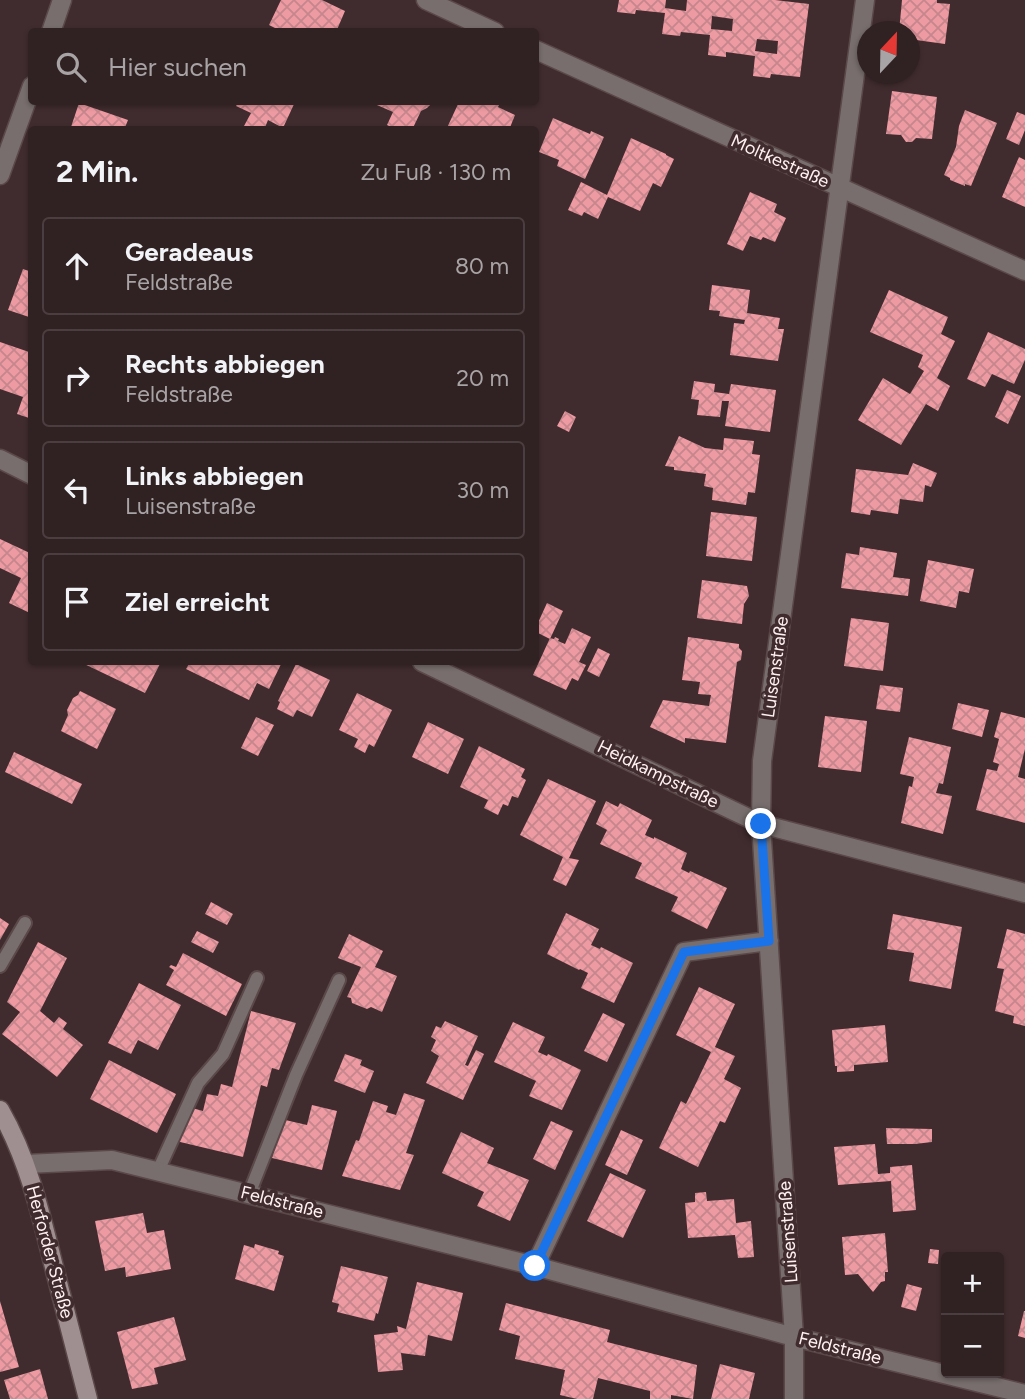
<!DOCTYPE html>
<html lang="de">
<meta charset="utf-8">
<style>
:root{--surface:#302122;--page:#38292a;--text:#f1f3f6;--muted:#a8a3a5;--line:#4b3e40}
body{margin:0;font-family:Figtree,sans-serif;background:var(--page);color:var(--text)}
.controls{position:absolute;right:21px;bottom:21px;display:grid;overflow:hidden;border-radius:7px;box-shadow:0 2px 5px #0004}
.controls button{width:63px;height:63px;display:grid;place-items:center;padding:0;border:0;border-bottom:2px solid var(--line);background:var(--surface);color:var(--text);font:35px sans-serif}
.compass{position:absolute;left:857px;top:21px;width:63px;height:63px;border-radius:50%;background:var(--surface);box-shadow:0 2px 5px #0004;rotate:22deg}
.stop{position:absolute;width:21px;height:21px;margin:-16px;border:5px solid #1a73e8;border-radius:50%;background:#fff}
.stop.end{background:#1a73e8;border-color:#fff;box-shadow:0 2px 7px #0008}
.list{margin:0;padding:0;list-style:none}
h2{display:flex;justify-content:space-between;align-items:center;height:91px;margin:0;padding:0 28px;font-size:30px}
h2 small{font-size:23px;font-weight:400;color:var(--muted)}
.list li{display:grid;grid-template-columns:46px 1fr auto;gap:21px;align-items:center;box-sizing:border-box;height:98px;margin:0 14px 14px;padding:0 14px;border:2px solid var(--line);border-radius:7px}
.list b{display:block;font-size:26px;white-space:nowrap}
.list p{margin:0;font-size:23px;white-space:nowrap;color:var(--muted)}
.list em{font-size:23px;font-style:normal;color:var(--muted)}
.icon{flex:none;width:38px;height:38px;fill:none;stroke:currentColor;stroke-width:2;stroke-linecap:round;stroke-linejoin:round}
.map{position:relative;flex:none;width:1025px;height:1399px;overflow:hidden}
.search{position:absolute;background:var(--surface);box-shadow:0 2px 5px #0004;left:28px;top:28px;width:511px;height:77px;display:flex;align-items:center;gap:18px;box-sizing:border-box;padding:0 24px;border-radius:7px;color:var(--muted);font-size:26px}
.panel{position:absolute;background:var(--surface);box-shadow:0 2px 5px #0004;left:28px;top:126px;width:511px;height:539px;border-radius:7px}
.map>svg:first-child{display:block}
.building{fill:url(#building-cross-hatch);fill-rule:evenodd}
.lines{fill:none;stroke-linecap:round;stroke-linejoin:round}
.service-casing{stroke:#5b4849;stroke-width:16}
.minor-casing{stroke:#5b4849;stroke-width:21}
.secondary-casing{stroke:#5b4849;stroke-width:21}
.service{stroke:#786e6e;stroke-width:12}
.minor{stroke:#786e6e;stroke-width:18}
.secondary{stroke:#9f8f90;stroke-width:18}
.route{stroke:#1a73e8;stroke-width:9}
.labels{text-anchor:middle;stroke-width:7;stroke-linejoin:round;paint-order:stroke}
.street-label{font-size:18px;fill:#fff1f2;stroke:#402c2e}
</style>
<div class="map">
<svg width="1025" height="1399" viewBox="0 0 1025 1399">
<defs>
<pattern id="building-cross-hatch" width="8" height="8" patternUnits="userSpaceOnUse" patternTransform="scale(1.75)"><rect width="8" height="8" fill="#ed9aa2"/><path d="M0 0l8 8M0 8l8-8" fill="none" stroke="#c5868c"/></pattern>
</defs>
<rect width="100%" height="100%" fill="#402c2e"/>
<path class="building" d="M281,0h41l23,11 -9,21h-53l-14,-7z
M619,0h47l-1,8 21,3 1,-11h88l34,4 -9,73 -29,-3 -1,4 -17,-2 2,-20 -29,-4v5l-18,-2 2,-20 -29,-3 -1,4 -18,-2 3,-21 -29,-3 -1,4 -18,-2zM712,16l21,3 -1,12 -21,-2zM757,39l21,2 -1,13 -22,-3z
M902,0h35v3l13,1 -5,40 -36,-5v-7h-10z
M892,91l45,6 -5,42 -16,-1 -4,4h-6l-5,-7 -15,-1z
M239,102h56l-12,26 -15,-8 -4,10h-13l-7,-4 7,-13 -15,-7z
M370,102h63l-6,6 -6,3 -9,19h-15l-10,-5 6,-13z
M459,102h38l3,1 -2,4 17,8 -6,15h-63z
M79,103l49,17 -4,10h-54z
M965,110l32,13 -26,63 -6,-2v2l-15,-6v-2l-6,-3 12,-28 3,-21z
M1017,112l8,3v15l-6,15 -13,-6z
M553,118l37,16 1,-3 13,6 -19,42 -28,-13 2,-6 -20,-8z
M631,138l35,16v1l8,4 -13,28 -8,-4 -13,28 -32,-14 -10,22 -14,-7 -2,4 -14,-6 13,-28 26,13z
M1019,157l6,3v47l-23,-10z
M750,192l27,12 -3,8 12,6 -11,24 -12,-5 -2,3 -11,-4 -7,15 -16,-7z
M23,269l9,3v46l-24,-8z
M712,285l38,5 -3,23 33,5 -2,11h6l-6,32 -48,-6 4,-32 10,1 1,-4 -26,-4 1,-5 -11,-1z
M889,290l59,27 -7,17 14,7 -18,37 13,8 -12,25 -12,-7 -25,41 -43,-25 25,-42 27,16 14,-23 -6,-4 5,-12 -53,-23z
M988,332l37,17v11l-11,24 -22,-10 -7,13 -18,-8z
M0,342l32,11v66l-15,-5 6,-17 -23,-8z
M694,381l21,3 -1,8 15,2 2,-10 45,6 -6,42 -45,-6 4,-25h-7l-2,16 -23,-2 2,-15 -8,-1z
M1007,390l14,6 -13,28 -13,-7z
M565,411l11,6 -7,15 -12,-6z
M679,436l26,12 18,2 1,-12 30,3 -2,13 8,1 -5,38 -7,-1 -2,13 -34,-5 1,-12 -9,-2 2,-12 -32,-4v-3l-9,-1z
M913,463l24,10 -6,14 -6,-2 -2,17 -23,-3 -2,15 -27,-4 -1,5 -19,-3 5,-43 52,6z
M711,512l46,5 -5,44 -46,-5z
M0,539l32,15v60l-23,-11 12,-25 -21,-10z
M860,547l37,6 -4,24 17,2 -2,17 -67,-8 5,-35 13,2z
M928,560l46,9 -5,24 -10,-2 -3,17 -36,-7z
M702,580l45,6 2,10 -5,8 -2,20 -45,-6z
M547,603l16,8 -13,28 -14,-7v-5z
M851,618l38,5 -6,48 -39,-5z
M572,628l19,9 -12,25 7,3 -8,16 -6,-3 -6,12 -33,-15 17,-37 4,1 1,-2 4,2 -1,2 7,3z
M688,637l51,7v4l3,3 -1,9 -4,2 -11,81 -41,-5v5l-35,-16 13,-27 46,6 2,-11 -13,-1 2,-12 -18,-2z
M598,648l12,6 -11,23 -12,-6z
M80,662h81l-16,31z
M190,662h92l-13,27 -12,-6 -8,17 -63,-31z
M296,664l34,16 -18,37 -15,-7 -4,7 -16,-8 3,-7 -2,-1z
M880,685l23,3 -3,24 -24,-3z
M80,691l36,18 -19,40 -36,-18 7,-16 -1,-5 6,-12 5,-3z
M357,693l35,17 -18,37 -5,-3 -4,9 -11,-6 4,-8 -19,-9z
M958,703l31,7 -7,27 -30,-8z
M1001,712l24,6v31l-7,28 7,2v44l-49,-13 11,-41 10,2 2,-7 -6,-2 6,-23 -5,-2z
M825,716l42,5 -6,51 -43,-5z
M256,717l18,8 -16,31 -17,-8z
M428,722l36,17 -16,35 -36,-17z
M909,737l42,10 -8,37 -4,-1 -3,10 16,3 -9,38 -42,-11 8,-37 3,1 2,-10 -14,-3z
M479,746l46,23 -4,8 5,3 -8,18 -6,-2 -4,10 -5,-2 -5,11 -14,-7 4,-8 -28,-13z
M14,752l68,32 -10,20 -67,-32z
M548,779l48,22 -27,57 10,2 -13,26 -13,-6 10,-23 -43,-22z
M606,801l12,6 2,-4 32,17 -7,15 9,4v-2l33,16 -6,16 8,4 1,-2 37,17 -20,41 -36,-18 7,-14 -43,-19 7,-15 -42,-19 7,-14 -11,-6z
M211,902l22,12 -6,11 -22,-11z
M566,913l33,16 -8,16 9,4 1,-2 32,16 -19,40 -33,-15 7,-15 -8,-4 -1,1 -32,-16z
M893,914l69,13 -11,62 -42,-8 5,-28 -27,-4z
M0,918l9,6 -9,16z
M1007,929l18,5v92l-12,-3 1,-7 -19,-5 9,-42 -7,-1z
M197,931l22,11 -6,11 -22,-11z
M349,934l34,17 -8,16 22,9 -15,36 -11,-5 -4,2 -15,-6 -1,-5 -4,-1 14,-30 -23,-9z
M38,942l29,16 -27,53 14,12 5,-6 8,6 -4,6 20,16 -26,32 -55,-43 18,-22 -13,-10z
M183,953l59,31 -16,32 -60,-31 8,-15 -5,-3 2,-2 5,2z
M139,983l42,22 -23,45 -20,-10 -7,14 -23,-11z
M699,987l36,17 -20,43 20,9 -11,23 17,9 -16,35 -5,-2 -22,46 -39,-19 22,-47 5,3 25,-52 -35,-17z
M251,1011l45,12 -17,47 -7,-2 -5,19 -6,-2 -18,72 -67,-16 16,-33 11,3 4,-17 11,2 3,-12 11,3z
M603,1013l22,11 -18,38 -23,-11z
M445,1021l33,15 -13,29 3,1 8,-16 8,4 -21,46 -37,-17 13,-27 -8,-5 5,-11 -5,-3 5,-11 5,2z
M513,1022l32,15 -7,15 9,4 1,-2 33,16 -19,40 -33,-14 7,-15 -42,-19z
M885,1025l3,37 -34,3v6l-17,1v-6h-2l-3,-36z
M345,1054l17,6 -2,5 14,6 -9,22 -31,-12z
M109,1060l67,34 -19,39 -67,-34z
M404,1093l21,7 -19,53 8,2 -14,35 -58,-14 14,-36 3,1 14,-40 15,5 -2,6 10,3z
M312,1105l25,6 -15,59 -50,-12 9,-39 26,6z
M551,1121l22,10 -18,39 -22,-11z
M886,1128l46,1v13l-17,2h-28z
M621,1130l22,10 -16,35 -22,-10z
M461,1132l33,16 -7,15 42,17 -19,41 -33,-15 7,-14 -42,-19z
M875,1144l3,30 12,-1v-6l22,-2 4,45 -23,2 -2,-31 -53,4 -4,-38z
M610,1173l36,17 -23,48 -36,-17z
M706,1192l1,9 27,-2 2,24 15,-2 3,36 -16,1 -3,-23 -47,3 -3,-35 10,-1v-9z
M143,1213l4,20 17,-3 7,39 -45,8 -1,-10 -20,4 -10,-50z
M885,1233l3,39h-3v9l-4,1 -8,10 -15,-18 -13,1 -3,-38z
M255,1244l24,7 -1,3 6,2 -10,35 -39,-12 9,-34 10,3z
M930,1249l9,1 -1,14 -10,-1z
M341,1266l47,11 -10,37 -2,-1 -2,8 -37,-9 2,-8 -7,-2z
M417,1282l46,11 -11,48 -24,-6 -3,21 -24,-3 2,17 -25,2 -4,-37 24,-3 -1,-6 9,3z
M907,1284l15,4 -6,23 -15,-4z
M0,1301l19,66 -19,5z
M506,1303l104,27 -3,12 90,23 -4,34 -22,-4v4h-21v-8l-52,-13 -5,21h-16l-17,-4 5,-25 -50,-11 5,-23 -21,-6z
M1024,1311h1v27l-7,-2z
M174,1317l12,43 -32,8 4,16 -26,5 -15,-57z
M720,1364l35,9 -6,26h-38z
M40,1369l8,30h-38l-6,-19z"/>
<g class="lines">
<g class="service-casing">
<path id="service" d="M0,966l25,-43
M158,1171l40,-88 25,-29 34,-76
M249,1194l47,-119 43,-95"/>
</g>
<g class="minor-casing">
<path id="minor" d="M426,0l69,32
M51,32l11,-32
M536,50l489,221
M0,175l32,-89
M0,459l32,16
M422,662l339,162 264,69
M26,1164l86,-4 423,106 259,71 231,57
M535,1266l149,-314 85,-11
M794,1399v-62l-33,-513 1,-63 103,-761"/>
</g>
<g class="secondary-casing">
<path id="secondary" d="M0,1110c27,47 40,100 53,153 12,45 23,91 35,136"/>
</g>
<use href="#service" class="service"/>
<use href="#minor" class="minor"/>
<use href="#secondary" class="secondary"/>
</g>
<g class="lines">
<path class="route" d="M535,1266l149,-314 85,-11 -8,-117"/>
</g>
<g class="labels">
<g class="street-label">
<text transform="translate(780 161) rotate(24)" y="6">Moltkestraße</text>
<text transform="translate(775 667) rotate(-82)" y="6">Luisenstraße</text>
<text transform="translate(658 774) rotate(26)" y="6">Heidkampstraße</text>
<text transform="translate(282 1202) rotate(14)" y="6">Feldstraße</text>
<text transform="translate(788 1232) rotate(-94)" y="6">Luisenstraße</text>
<text transform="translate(50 1252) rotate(75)" y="6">Herforder Straße</text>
<text transform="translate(840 1348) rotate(14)" y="6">Feldstraße</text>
</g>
</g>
</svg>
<div class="controls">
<button>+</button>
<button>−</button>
</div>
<svg class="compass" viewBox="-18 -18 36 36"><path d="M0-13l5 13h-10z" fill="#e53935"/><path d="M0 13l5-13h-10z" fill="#a8a3a5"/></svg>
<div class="stop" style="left:535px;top:1266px"></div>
<div class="stop end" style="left:761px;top:824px"></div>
<div class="search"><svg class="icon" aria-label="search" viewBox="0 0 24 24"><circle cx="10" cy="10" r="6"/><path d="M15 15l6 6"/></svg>Hier suchen</div>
<section class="panel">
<h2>2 Min.<small>Zu Fuß · 130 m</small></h2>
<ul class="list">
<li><svg class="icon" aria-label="ahead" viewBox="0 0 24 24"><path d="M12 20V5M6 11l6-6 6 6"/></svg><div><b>Geradeaus</b><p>Feldstraße</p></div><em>80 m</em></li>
<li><svg class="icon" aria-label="right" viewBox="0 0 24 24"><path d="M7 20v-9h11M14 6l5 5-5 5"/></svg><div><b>Rechts abbiegen</b><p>Feldstraße</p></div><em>20 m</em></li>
<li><svg class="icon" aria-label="left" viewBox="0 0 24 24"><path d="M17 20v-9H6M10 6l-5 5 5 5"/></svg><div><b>Links abbiegen</b><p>Luisenstraße</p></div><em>30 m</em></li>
<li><svg class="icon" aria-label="arrive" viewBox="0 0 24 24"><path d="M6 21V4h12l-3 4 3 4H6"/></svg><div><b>Ziel erreicht</b></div></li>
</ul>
</section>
</div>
